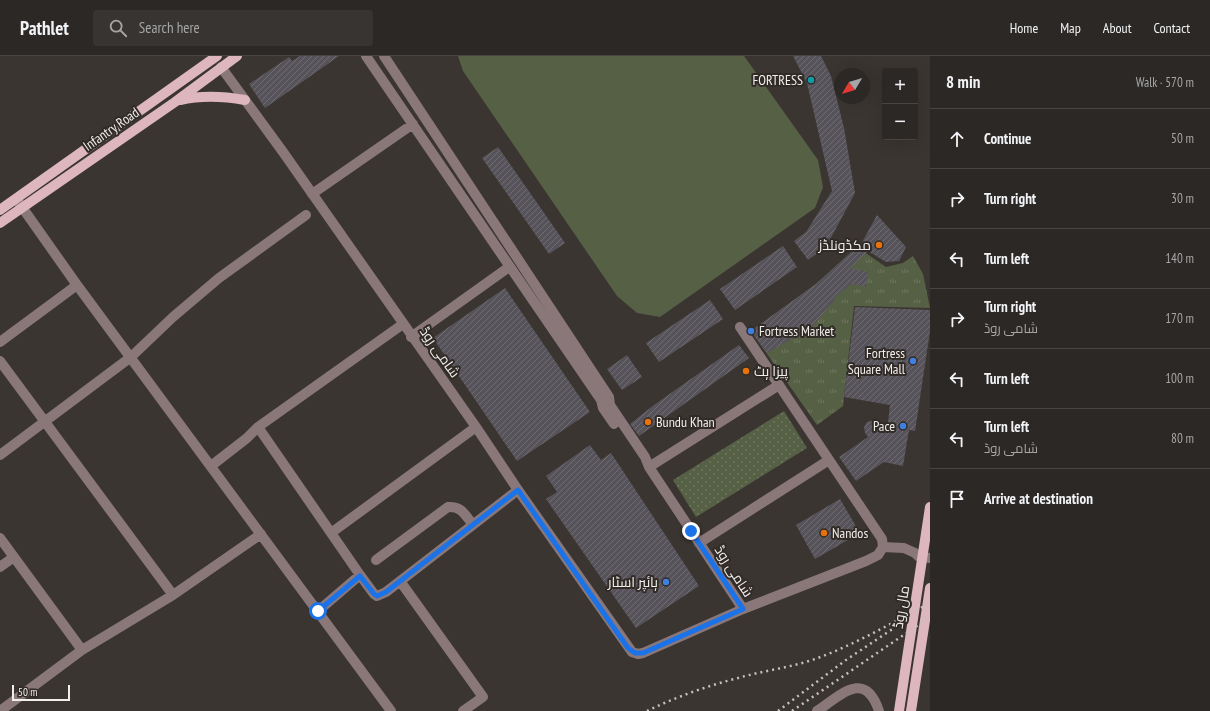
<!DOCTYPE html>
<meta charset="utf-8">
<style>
:root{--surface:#2c2825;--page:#383432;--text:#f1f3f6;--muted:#a6a6a7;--line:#484442}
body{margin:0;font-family:"PT Sans Narrow",Cairo,sans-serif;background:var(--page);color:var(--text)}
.controls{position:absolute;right:12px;top:12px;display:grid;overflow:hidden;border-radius:4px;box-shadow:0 4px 16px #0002}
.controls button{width:36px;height:36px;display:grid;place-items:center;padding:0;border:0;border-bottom:1px solid var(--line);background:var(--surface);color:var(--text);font:20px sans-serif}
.compass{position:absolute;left:834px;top:12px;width:36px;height:36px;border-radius:50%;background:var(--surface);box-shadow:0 4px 16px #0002;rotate:232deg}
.scale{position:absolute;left:12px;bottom:10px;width:58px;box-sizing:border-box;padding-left:4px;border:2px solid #f2eeeb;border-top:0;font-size:11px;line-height:14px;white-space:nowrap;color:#f2eeeb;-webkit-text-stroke:3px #312b27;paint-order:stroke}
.stop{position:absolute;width:12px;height:12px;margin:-9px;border:3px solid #1a73e8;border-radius:50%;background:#fff}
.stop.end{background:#1a73e8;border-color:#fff;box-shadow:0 1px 4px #0008}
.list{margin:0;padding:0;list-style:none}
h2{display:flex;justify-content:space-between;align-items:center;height:52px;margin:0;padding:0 16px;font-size:17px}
h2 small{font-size:13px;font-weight:400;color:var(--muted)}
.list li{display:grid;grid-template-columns:26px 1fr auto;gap:12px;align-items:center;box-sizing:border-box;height:60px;padding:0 16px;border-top:1px solid var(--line)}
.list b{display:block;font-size:15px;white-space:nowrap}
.list p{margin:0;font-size:13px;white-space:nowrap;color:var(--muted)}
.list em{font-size:13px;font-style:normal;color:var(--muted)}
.icon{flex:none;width:22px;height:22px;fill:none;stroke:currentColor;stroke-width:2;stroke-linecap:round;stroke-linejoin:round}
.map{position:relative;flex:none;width:930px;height:655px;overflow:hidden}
header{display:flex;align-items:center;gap:24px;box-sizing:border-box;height:56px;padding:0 20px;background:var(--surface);border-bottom:1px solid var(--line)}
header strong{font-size:19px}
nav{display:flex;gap:22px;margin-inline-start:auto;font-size:14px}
.search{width:280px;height:36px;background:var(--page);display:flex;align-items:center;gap:10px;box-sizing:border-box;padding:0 14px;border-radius:4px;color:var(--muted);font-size:15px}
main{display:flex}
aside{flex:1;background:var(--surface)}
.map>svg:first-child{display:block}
.grass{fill:url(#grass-dots)}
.park{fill:url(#park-tufts)}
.pitch{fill:#566045}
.building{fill:url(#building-hatch)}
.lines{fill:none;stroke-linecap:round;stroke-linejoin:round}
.minor{stroke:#8a777a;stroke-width:10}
.major{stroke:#ddb7bd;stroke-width:10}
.rail{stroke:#c6c1be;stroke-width:2.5;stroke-dasharray:2 4;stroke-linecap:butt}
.route{stroke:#1a73e8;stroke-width:5}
.culture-dot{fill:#0f9aa8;stroke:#312b27;stroke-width:1.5}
.food-dot{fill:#e8710a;stroke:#312b27;stroke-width:1.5}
.shop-dot{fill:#3f7fe0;stroke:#312b27;stroke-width:1.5}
.labels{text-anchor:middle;stroke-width:4;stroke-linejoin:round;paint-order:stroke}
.poi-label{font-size:14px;fill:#f2eeeb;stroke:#312b27;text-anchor:end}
.street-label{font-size:14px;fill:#f2eeeb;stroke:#312b27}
</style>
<header>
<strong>Pathlet</strong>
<div class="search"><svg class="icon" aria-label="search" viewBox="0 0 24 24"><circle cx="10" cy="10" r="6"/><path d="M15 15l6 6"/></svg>Search here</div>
<nav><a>Home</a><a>Map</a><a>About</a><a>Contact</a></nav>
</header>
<main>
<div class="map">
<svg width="930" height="655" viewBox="0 0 930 655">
<defs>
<pattern id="grass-dots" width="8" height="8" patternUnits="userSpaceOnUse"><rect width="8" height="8" fill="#566045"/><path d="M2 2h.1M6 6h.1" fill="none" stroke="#6f7760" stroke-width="1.8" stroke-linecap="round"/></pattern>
<pattern id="park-tufts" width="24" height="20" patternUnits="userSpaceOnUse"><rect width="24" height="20" fill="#566045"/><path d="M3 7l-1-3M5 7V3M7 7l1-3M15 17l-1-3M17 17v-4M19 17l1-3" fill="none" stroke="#6f7760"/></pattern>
<pattern id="building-hatch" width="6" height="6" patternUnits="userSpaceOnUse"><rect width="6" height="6" fill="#57535a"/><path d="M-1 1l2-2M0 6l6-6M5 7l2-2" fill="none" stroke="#706c72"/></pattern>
</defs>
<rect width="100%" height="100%" fill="#3b3531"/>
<path class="grass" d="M784,355l23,37 -111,69 -23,-37z"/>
<path class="park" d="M857,191l29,20 17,-4 10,-7 10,18 7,34 -76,-2 -11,100 -26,19 -66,-94 65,-47z"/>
<path class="pitch" d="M458,0h286l74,104 5,27 -8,21 -155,109 -23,-4 -20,-17 -154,-225z"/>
<path class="building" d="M300,0h39l-74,52 -16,-24 40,-27 3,4z
M793,0h28l10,20 13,52 11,65 -29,54 -18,13 -14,-19 12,-9 26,-41 -25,-108z
M498,91l67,96 -16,11 -67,-96z
M877,159l29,32 -7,14 -13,1 -18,-11 -18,17 18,4 -2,15 -15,-3 -17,14 1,1 -27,33h-5l-36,21 -16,-22 65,-47 41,-37 2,1z
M783,190l14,21 -62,43 -15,-21z
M505,232l85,124 -73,49 -84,-123z
M710,244l13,19 -64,43 -13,-19z
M855,251l75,3v21l-15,100 -6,-1 -6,36 -19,-4 -28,19 -17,-24 29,-20 -3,-4 -1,-6 3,-5 8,-2 4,1 8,10 3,-26 -46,-8z
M739,289l10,13 -110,78 -9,-12 24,-19z
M627,299l15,22 -20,13 -15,-21z
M590,389l11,15 10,-7 88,133 -63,42 -90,-129 11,-7 -11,-16z
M840,443l20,34 -45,26 -19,-34z"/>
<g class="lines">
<path class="minor" d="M366,0l235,344 2,8 11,16
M384,0l225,341 1,8 35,52 4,10 94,142
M221,11l62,85 193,275 42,63 114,162 6,2 5,-1 100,-44 123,-48 12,-6 5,-8 21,1 11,5 3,3 12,2
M312,138l101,-70
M17,144l60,85 314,426
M740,271l142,212 1,8
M411,281l98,-70
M0,286l77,-57
M0,305l173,234
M0,399l131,-98 42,-40 46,-39 87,-63
M211,410l36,-28 11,-11
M649,411l130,-82
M331,477l145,-106
M0,482l82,112
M699,487l130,-83
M376,504l72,-53c14,-1 17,8 25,18
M0,511l14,-10
M360,519l-102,-148 145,-103
M400,525l83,116 -20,14
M318,555l42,-36 14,19 3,2 9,-4 132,-102
M0,655l82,-61 91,-55 88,-61
M817,655c24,-16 48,-42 62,0"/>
<path class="major" d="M180,44c22,-5 43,-4 65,0
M0,154l217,-154
M0,167l175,-121 62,-46
M899,655l31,-204
M911,655l19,-123"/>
<path class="rail" d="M647,655c29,-14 60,-25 91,-33 24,-7 50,-10 74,-18 41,-14 79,-37 118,-57
M778,655l68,-51 54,-36
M792,655l138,-94"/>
</g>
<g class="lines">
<path class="route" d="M318,555l42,-35 14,18 3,2 9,-4 132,-102 110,158 7,5h8l100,-44 -52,-78"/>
</g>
<circle class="culture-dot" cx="811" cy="24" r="4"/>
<g class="food-dot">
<circle cx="879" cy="189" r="4"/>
<circle cx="746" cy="315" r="4"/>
<circle cx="648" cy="366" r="4"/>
<circle cx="824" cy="477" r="4"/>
</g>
<g class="shop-dot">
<circle cx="751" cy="275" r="4"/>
<circle cx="913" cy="305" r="4"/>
<circle cx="903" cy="370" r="4"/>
<circle cx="666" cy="526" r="4"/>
</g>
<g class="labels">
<g class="poi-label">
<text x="803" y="29">FORTRESS</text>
<text x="871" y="194">مکڈونلڈز</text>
<text x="759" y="280" text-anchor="start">Fortress Market</text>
<text x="905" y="302">Fortress<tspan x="905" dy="16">Square Mall</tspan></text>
<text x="754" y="320" text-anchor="start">پیزا ہٹ</text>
<text x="656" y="371" text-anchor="start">Bundu Khan</text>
<text x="895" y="375">Pace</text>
<text x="832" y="482" text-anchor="start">Nandos</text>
<text x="658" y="531">ہائپر اسٹار</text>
</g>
<g class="street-label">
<text transform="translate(111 73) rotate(-35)" y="5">Infantry Road</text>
<text transform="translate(440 296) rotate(55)" y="5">شامی روڈ</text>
<text transform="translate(734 515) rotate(57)" y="5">شامی روڈ</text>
<text transform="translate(901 551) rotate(-81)" y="5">مال روڈ</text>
</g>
</g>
</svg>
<div class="controls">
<button>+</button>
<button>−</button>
</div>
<svg class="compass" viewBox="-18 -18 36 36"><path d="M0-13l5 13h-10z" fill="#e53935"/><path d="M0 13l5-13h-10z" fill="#a6a6a7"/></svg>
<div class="scale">50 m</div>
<div class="stop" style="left:318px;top:555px"></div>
<div class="stop end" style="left:691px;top:475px"></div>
</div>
<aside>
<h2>8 min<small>Walk · 570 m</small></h2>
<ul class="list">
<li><svg class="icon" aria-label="ahead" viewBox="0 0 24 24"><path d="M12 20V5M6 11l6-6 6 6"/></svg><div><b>Continue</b></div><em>50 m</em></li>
<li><svg class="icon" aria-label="right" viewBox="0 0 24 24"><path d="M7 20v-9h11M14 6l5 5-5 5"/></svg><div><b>Turn right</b></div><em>30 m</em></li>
<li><svg class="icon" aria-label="left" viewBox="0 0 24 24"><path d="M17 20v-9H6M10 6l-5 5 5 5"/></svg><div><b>Turn left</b></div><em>140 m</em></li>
<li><svg class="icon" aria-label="right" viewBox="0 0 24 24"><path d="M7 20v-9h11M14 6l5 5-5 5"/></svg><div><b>Turn right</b><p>شامی روڈ</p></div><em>170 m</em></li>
<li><svg class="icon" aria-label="left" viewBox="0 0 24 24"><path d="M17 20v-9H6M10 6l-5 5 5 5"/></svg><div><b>Turn left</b></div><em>100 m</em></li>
<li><svg class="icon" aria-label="left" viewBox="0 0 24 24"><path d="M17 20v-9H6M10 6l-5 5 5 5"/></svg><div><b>Turn left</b><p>شامی روڈ</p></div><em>80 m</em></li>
<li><svg class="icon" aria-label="arrive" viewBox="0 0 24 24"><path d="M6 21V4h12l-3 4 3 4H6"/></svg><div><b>Arrive at destination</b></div></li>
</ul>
</aside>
</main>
